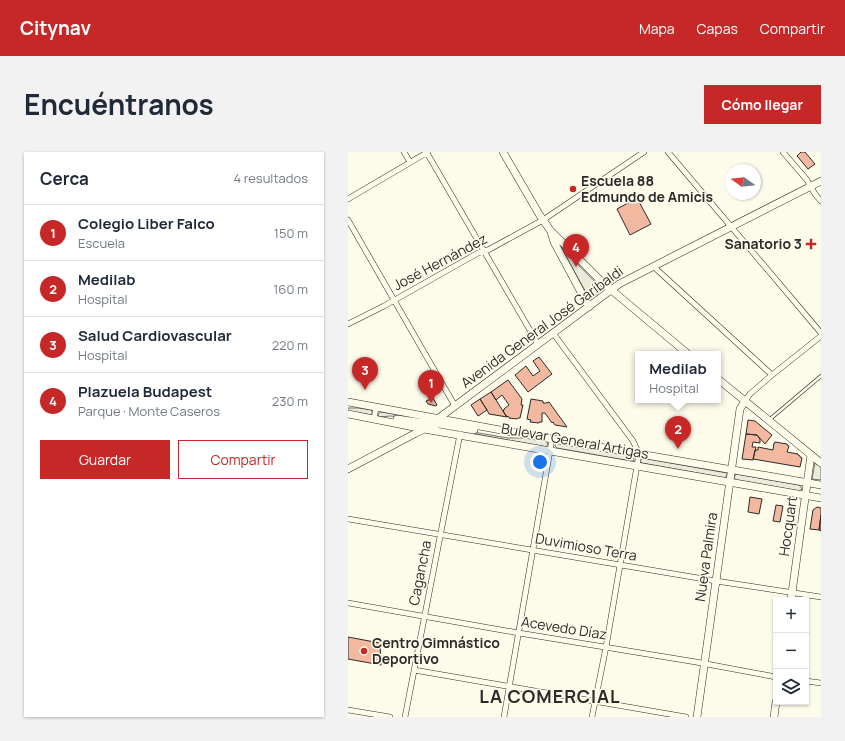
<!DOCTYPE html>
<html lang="es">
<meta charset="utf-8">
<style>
:root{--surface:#fff;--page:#f2f2f3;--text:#1f2937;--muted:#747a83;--line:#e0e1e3;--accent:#c62828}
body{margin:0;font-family:Manrope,sans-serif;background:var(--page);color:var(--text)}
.controls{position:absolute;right:12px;bottom:12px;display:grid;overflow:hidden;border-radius:0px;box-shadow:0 1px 3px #0004}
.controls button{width:36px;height:36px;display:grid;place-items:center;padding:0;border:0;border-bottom:1px solid var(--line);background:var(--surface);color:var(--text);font:20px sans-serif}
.compass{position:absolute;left:377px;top:12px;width:36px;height:36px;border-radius:50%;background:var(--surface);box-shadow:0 1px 3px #0004;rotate:285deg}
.you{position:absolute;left:192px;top:310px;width:14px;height:14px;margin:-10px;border:3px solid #fff;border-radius:50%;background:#1a73e8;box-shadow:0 0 0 6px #1a73e833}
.badge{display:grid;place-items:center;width:26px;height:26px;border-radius:50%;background:var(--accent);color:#fff;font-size:13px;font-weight:700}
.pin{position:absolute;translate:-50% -33px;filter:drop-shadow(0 1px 2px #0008)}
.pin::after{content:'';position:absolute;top:21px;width:14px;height:12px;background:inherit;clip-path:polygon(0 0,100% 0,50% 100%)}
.popup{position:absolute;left:287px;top:199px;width:86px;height:52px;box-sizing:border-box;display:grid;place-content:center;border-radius:0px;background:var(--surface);filter:drop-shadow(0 1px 3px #0005);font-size:13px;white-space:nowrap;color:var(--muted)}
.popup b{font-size:15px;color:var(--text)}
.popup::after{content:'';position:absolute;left:50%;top:100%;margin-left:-8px;border:8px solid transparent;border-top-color:var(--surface)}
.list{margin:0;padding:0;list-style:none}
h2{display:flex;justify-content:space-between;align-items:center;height:52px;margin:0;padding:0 16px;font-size:17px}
h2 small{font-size:13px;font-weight:400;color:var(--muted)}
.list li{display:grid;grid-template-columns:26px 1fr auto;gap:12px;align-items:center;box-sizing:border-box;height:56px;padding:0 16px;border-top:1px solid var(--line)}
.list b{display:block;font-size:15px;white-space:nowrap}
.list p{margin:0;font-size:13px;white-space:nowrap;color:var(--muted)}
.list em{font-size:13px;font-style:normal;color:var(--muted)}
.actions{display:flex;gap:8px;padding:12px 16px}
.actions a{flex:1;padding:9px 0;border:1px solid var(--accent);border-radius:0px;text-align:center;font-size:14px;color:var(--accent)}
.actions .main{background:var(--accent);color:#fff}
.icon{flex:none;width:22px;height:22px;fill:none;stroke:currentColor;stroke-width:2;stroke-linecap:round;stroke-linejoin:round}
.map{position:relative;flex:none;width:473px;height:565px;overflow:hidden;border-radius:0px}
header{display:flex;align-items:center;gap:24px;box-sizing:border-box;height:56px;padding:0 20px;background:var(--accent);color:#fff}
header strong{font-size:19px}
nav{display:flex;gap:22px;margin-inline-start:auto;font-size:14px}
.intro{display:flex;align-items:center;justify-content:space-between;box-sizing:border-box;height:96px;padding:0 24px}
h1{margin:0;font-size:28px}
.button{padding:10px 18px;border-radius:0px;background:var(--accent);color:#fff;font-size:14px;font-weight:700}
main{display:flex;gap:24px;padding:0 24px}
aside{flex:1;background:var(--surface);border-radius:0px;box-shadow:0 1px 3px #0004}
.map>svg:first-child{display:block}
.green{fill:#ecebdb;stroke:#74746e}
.building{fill:#f2b8a0;stroke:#2b2b2b}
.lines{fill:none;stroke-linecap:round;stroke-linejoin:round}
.lane-casing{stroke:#2b2b2b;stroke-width:4}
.street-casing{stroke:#2b2b2b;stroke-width:6}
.secondary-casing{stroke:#2b2b2b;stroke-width:8}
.lane{stroke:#fdfbea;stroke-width:2.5}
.street{stroke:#fdfbea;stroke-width:5}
.secondary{stroke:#fdfbea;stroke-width:7}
.poi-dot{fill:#c62828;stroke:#fdfbea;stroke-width:1.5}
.labels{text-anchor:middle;stroke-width:3;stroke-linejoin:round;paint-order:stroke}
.poi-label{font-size:14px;font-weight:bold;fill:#2b2b2b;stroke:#fdfbea;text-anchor:start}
.street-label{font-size:14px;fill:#2b2b2b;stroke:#fdfbea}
.district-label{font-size:18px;font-weight:bold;letter-spacing:1px;fill:#2b2b2b;stroke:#fdfbea}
</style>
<header>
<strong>Citynav</strong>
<nav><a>Mapa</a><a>Capas</a><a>Compartir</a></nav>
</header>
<div class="intro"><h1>Encuéntranos</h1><a class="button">Cómo llegar</a></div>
<main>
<aside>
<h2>Cerca<small>4 resultados</small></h2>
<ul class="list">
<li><span class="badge">1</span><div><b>Colegio Liber Falco</b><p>Escuela</p></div><em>150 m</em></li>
<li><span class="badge">2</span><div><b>Medilab</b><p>Hospital</p></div><em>160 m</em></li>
<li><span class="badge">3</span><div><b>Salud Cardiovascular</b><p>Hospital</p></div><em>220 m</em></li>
<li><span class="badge">4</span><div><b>Plazuela Budapest</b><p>Parque · Monte Caseros</p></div><em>230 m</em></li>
</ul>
<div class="actions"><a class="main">Guardar</a><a>Compartir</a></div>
</aside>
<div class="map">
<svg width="473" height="565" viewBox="0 0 473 565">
<rect width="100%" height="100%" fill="#fdfbea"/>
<path class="green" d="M213,95l39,40 -1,5 -8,6 -3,-2z
M0,256h10l13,2 1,1v4h-1l-23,-4z
M33,260l43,7 -34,-3 -10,1 -2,-2 1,-2z
M90,274l70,12h19l19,3 2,3 -2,3 -109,-20z
M209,291l76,13 1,2v3h-3l-74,-13 -2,-2v-1z
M294,306l85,15v2l-2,3 -83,-15 -2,-1z
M467,311l1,1 5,3v13l-9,-1z
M388,322l63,11 2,2 1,2 -3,2 -63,-11 -2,-3z"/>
<path class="building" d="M453,0h4l10,12 -7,5 -11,-13z
M289,46l14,26 -21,11 -13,-26z
M191,205l13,17 -24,18 -13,-17 11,-9 7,10 7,-5 -7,-10z
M160,228l14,19 -1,6h2l-3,13h-2l-1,1 -8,-1v-1l-3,-1 -3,-5 1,-1v-1l5,-4 -7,-10 -6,5 -5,-8z
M143,240l12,19 4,6 -18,-3 -2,-4 -7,-11z
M85,246l4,7 -1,1 -8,-2 -2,-3z
M132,247l7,11 -9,6 -7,-11z
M183,247l12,2v2h3l3,-1 18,25 -12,-2 -2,-3 -1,1 -7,-10h-3v9h-3v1l-9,-1 1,-2 -4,-1z
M400,268l7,1 17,14 -7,9 -8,-9 -11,-1z
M398,282l11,1 3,4v4l-7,-1 -1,5h4l-3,13 -11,-1z
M427,290l12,2v1l2,1 -2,6 11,2v1l2,1v1l2,1 -2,9 -47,-8 2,-9h3v-3l15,3 1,-7h1z
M402,345l12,2 -3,15 -11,-2z
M428,353l7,1 -3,16 -7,-1z
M469,355l4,1v7l-2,15 -9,-1 3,-19z
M473,363v16l-2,-1z
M0,485l32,6 1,22 -33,-6z"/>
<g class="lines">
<g class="lane-casing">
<path id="lane" d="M421,268l52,-44"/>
</g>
<g class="street-casing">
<path id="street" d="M56,0l6,10
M320,0l153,181
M435,0l24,28 8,14 6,7
M79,1l111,191
M0,47l80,-47
M0,68l46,80 61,106
M306,115l118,108
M0,172l36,-18 94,-53 10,-3 55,-30 101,-68
M205,181l80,108 6,13 -33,193 -14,70
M397,249l5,-7 22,-19 49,-39
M26,267l2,-12
M0,367l368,62 105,16
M0,451l171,30 177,29 80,15
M66,518l272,47
M458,529l15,2
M0,558l42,7
M57,565l55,-283
M156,565l48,-278"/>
</g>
<g class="secondary-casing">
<path id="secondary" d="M155,0l36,62 11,16 53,53 85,71
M203,80l3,10 35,65
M370,227l103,84
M0,250l169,31 304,52
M0,262l76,15 397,69
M49,267l27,4 8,-2
M81,274l10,-2 35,6
M0,317l68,-36 8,-4 195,-145 202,-103
M443,448l20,-145
M349,565l43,-308 5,-8
M426,565l2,-15"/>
</g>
<use href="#lane" class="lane"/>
<use href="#street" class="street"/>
<use href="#secondary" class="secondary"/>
</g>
<g class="poi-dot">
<circle cx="225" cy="37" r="4"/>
<path d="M461 86h4v4h4v4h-4v4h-4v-4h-4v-4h4z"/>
<circle cx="16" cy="499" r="4"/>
</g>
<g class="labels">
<g class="poi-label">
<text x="233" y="34">Escuela 88<tspan x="233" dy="16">Edmundo de Amicis</tspan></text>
<text x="454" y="97" text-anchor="end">Sanatorio 3</text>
<text x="24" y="496">Centro Gimnástico<tspan x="24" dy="16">Deportivo</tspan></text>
</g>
<g class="street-label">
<text transform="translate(92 110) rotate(-28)" y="5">José Hernández</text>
<text transform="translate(194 175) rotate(-36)" y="5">Avenida General José Garibaldi</text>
<text transform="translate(227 289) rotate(10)" y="5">Bulevar General Artigas</text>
<text transform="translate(440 374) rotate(-82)" y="5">Hocquart</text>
<text transform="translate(238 395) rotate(10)" y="5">Duvimioso Terra</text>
<text transform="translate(358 405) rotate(-82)" y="5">Nueva Palmira</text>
<text transform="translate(72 421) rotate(-79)" y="5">Cagancha</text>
<text transform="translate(216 476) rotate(9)" y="5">Acevedo Díaz</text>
</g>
<g class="district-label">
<text x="202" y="551">LA COMERCIAL</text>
</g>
</g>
</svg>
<div class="controls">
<button>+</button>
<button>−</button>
<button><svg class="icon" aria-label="layers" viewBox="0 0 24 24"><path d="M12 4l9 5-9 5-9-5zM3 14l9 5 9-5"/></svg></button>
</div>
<svg class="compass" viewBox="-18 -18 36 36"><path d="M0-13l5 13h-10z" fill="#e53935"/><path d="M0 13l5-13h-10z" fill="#747a83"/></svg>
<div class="you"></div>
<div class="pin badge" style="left:83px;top:251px">1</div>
<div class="pin badge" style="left:330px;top:297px">2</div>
<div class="popup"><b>Medilab</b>Hospital</div>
<div class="pin badge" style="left:17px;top:238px">3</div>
<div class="pin badge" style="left:228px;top:115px">4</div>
</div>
</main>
